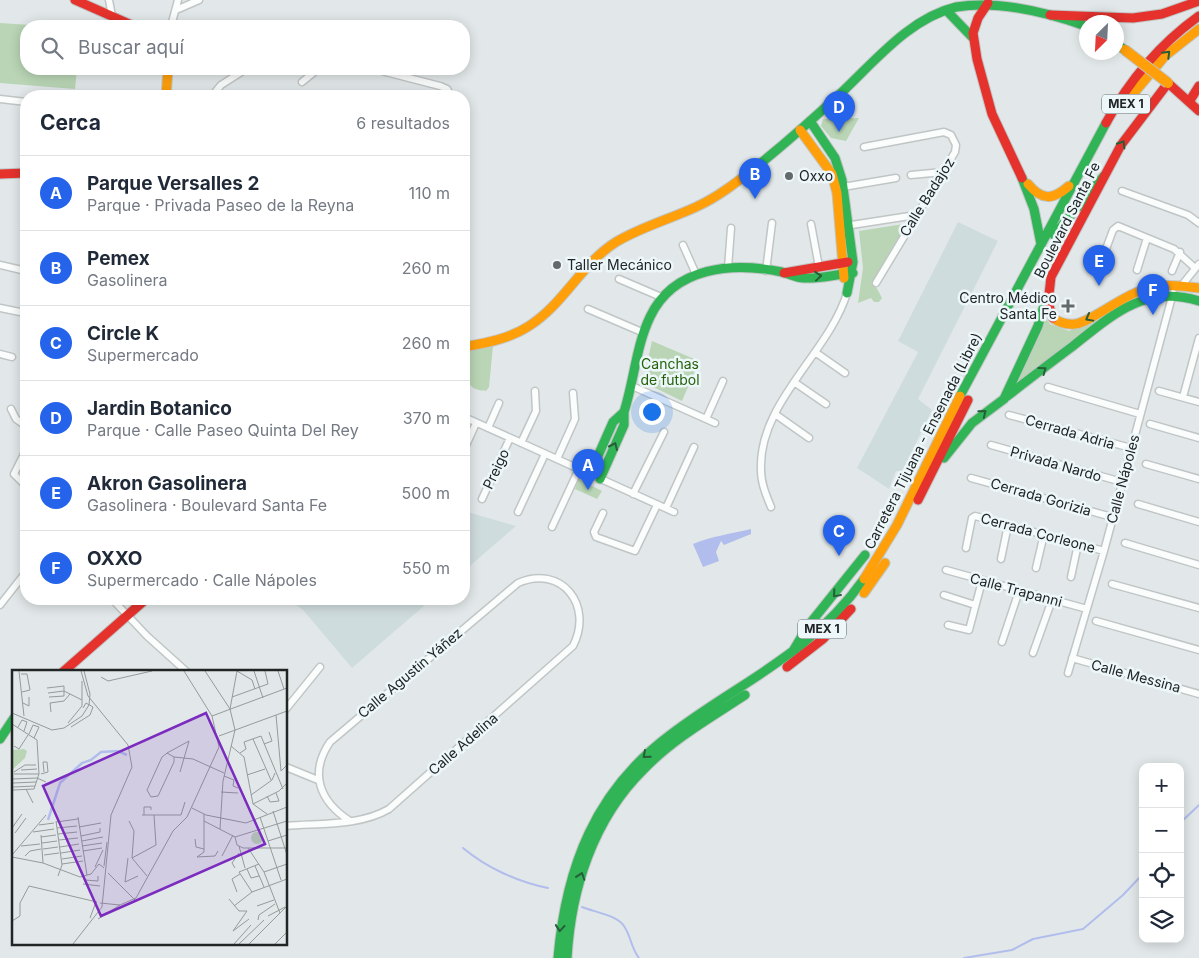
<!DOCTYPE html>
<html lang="es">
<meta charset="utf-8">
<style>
:root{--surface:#fff;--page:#f6f6f7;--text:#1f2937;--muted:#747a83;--line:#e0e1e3;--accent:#2563eb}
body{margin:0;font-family:Inter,sans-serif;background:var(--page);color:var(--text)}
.controls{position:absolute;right:15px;bottom:15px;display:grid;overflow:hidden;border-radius:10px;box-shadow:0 2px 12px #0003}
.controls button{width:45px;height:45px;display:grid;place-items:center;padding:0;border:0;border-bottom:1px solid var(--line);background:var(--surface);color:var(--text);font:25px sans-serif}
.compass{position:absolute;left:1079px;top:15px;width:45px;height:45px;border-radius:50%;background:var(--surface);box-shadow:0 2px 12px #0003;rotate:204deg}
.you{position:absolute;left:651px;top:411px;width:18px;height:18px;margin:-12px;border:4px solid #fff;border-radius:50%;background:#1a73e8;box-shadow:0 0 0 8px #1a73e833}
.badge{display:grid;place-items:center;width:32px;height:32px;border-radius:50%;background:var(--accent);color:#fff;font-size:16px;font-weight:700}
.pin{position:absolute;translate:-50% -41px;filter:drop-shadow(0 1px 2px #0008)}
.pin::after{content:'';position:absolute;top:26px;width:18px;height:15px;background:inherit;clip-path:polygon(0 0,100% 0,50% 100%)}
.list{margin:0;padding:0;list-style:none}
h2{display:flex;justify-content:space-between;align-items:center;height:65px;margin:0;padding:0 20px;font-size:21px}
h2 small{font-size:16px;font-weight:400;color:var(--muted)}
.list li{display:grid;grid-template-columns:32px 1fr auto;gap:15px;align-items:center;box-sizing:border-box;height:75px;padding:0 20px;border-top:1px solid var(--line)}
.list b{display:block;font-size:19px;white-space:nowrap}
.list p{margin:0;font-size:16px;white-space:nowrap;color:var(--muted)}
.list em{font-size:16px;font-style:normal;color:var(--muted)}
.icon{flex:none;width:28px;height:28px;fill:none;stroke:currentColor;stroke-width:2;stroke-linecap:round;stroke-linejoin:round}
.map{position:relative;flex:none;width:1199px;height:958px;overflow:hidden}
.search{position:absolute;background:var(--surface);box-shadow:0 2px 12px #0003;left:20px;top:20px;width:450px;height:55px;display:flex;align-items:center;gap:12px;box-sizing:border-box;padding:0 18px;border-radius:20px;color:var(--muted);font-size:19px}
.panel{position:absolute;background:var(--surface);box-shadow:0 2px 12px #0003;left:20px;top:90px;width:450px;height:515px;border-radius:20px}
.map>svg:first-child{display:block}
.built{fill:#cfdcde}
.green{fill:#b9d5b5}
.water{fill:#b1bdec}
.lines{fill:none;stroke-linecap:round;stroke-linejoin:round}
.stream{stroke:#b1bdec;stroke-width:2}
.street-casing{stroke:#c0c5c5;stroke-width:9}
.fast-casing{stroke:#c0c5c5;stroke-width:11}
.slow-casing{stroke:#c0c5c5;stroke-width:11}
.jam-casing{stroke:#c0c5c5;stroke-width:11}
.street{stroke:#fbfcfc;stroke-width:6}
.fast{stroke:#30b455;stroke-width:9}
.slow{stroke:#ff9f0a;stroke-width:9}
.jam{stroke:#e5322d;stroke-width:9}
.slow-bridge-casing{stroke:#c0c3c3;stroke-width:12;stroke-linecap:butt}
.slow-bridge{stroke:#ff9f0a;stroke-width:10}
.oneway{stroke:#275e39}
.poi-dot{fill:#65696a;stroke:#edf7f9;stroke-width:2}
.labels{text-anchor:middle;stroke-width:5;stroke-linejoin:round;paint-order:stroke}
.shield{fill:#edf7f9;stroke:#5e6465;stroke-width:1}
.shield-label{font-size:12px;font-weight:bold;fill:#212526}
.poi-label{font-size:14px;fill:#212526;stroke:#edf7f9;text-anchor:start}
.street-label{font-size:14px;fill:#212526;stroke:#edf7f9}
.park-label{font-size:14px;fill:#25610b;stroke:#edf7f9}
.inset-river{fill:none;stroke:#b1bdec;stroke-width:2.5}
.inset-road{fill:none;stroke:#959a9b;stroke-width:1}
.view{fill:#7b2cbf;fill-opacity:0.15;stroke:#7b2cbf;stroke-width:2.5}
.inset-edge{fill:none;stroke:#212526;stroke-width:2.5}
</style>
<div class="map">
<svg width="1199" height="958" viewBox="0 0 1199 958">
<rect width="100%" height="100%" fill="#e2e8e9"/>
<path class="built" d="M958,222l40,19 -80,158 14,11 -30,62 -6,-1 -7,18 -32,-21 61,-116 -20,-11z
M464,511l52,15 -52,45z
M288,599h144l-80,69 -49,-58z"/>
<path class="green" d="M0,23l46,3h-20v43h51l-2,20 -75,-6z
M859,118l-13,23 -15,-3 -10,-12 2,-7z
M910,223l-35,62 7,13 -3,4h-5l-3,-4 -13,5 5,-35 -4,-37z
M1103,314l2,1 -93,73 33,-71 5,7 19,7z
M652,341l47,20 -17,40 -39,-19z
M493,346l-4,41 -3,4c-2,-1 -5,0 -7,-1 -17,-3 -15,-28 -15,-40z
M579,479l23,12 -5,8 -22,-10z"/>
<path class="water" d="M751,529v5l-27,11 -3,-4 -5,11 3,9 -16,6 -10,-23c19,-8 38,-10 58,-15z"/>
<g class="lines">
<path class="stream" d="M1180,823l19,-18
M463,848c24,20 55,34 85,40
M582,907c12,5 35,8 42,19 7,10 7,22 15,32
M964,958l48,-8 21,-11 50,-10 40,-34 20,-21"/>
<g class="street-casing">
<path id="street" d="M109,0l3,16
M176,10l23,-10
M171,26l7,-26
M374,69l66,17 7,3 4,7
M302,82l16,-13
M212,96l9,-11 25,-16
M0,99l26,3
M864,147l80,-15 7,3 5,10 -1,7 -79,131
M911,175l32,-3
M843,187l53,-9
M1122,191l66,24 11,8
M811,224l8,43
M845,226l71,-11
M683,245l12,27
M1103,257l10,-27 5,-4 56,23 21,19
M0,265l26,6
M728,268l3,-40
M1137,270l10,-32
M766,271l6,-48
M1172,271l8,-19
M619,279l42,18
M1182,285l17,-21
M0,308l25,5
M588,309l56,24
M815,352l30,21
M0,354l12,3
M794,382l32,22
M632,386l83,37
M1048,387l92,27
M1159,391l40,11
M1183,397l16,-59
M11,409l5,10 10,7
M775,414l34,24
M1009,415l122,33
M464,417l210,95
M706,419l17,-38
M1150,424l49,14
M488,428l11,-25
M521,443l15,-32 -1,-20
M991,445l131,37
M26,450l-12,24 12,12
M464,450l12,-27
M557,459l18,-40 -2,-26
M1146,464l53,15
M971,478l141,39
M633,494l31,-62
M482,499l28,-61
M1138,504l61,18
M771,507c-5,-12 -10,-24 -10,-37 -3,-67 68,-117 86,-177
M666,508l28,-61
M518,512l27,-58
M603,513l-9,19 2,5 39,14 22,-46
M552,527l27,-58
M1125,543l74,22
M966,548l6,-30 3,-2 129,35
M1001,559l7,-34
M1036,568l8,-34
M946,570l141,39
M1071,577l7,-33
M1112,584l87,24
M944,595l31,10
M112,599l35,37 40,36
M0,605l26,-33
M1096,621l103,29
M948,625l21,5 13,-49
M1002,642l17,-51
M1033,653l19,-53
M1072,658l127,36
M1068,673l36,-122 69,-258
M286,709l34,-42
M286,767l32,13
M286,826c34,-3 74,0 103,-17l184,-163c21,-41 -12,-82 -55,-63l-188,159c-21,31 -11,59 20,79"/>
</g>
<g class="fast-casing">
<path id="fast" d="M946,10l26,27
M1116,44l9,6
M810,121l25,37 7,22 11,82 -6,31
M756,167c30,-24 58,-49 86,-75 33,-31 68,-74 114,-85 42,-7 90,5 130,19
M1022,178l12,31 7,35
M1054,235l50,-59
M960,396l146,-273
M1006,397c22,-17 44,-34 67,-51 39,-31 72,-62 126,-45
M944,458l28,-35 32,-24 34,-73 8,-27
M590,474l23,-52 11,-10
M600,479l24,-54v-13c10,-31 12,-66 26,-95 24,-51 83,-55 132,-45 8,2 14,6 22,6 16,1 33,-4 49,-5
M793,651l15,-25 57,-71
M0,739l14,-21
M558,958c8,-91 37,-167 112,-223 72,-55 138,-78 194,-156
M567,958c4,-69 26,-139 77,-189 29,-30 66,-51 101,-74"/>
</g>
<g class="slow-casing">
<path id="slow" d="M166,96l2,-27
M1128,100l37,-44 34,-27
M800,130l32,44 5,19 7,85
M1028,184c14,17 25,16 41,2
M1053,318c7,5 13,7 22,6 16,-2 48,-29 70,-35 17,-6 36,-3 54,-1
M464,347c22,-4 45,-8 65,-21 35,-22 52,-62 87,-84 25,-15 54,-23 80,-35 22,-10 41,-25 60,-40
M864,579l33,-54 63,-129
M864,593l21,-30"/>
</g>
<g class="jam-casing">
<path id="jam" d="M75,0l59,26
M988,3l-10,15 -5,15 4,26 15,55 30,64
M1050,15l83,3 29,-4 37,-13
M1189,102l10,-16
M1106,123c23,-42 54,-79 93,-107
M0,174l26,-1
M784,273l64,-11
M1053,318l-5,-15 3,-26 70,-132 47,-62 31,28
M918,500l50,-100
M787,667l36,-28 28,-30
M63,672l83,-73"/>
</g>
<use href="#street" class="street"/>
<use href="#fast" class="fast"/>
<use href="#slow" class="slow"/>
<use href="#jam" class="jam"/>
<g class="slow-bridge-casing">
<path id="slow-bridge" d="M1125,50l43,33"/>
</g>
<use href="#slow-bridge" class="slow-bridge"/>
</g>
<defs><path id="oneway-chevron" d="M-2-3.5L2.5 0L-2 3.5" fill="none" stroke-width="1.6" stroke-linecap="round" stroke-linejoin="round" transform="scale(1.25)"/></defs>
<g class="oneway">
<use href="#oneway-chevron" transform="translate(1167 54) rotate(-45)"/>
<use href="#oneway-chevron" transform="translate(1122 144) rotate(-58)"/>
<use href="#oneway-chevron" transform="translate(818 276) rotate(-6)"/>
<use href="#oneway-chevron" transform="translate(1089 318) rotate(151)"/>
<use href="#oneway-chevron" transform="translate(1043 370) rotate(-36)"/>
<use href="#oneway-chevron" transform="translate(983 413) rotate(-39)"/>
<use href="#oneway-chevron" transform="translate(614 446) rotate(-66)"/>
<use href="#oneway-chevron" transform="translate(836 594) rotate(131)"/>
<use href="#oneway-chevron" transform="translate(646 755) rotate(139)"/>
<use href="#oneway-chevron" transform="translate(581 876) rotate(-71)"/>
<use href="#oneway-chevron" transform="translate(560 928) rotate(95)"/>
</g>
<g class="poi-dot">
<circle cx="789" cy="176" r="5"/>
<circle cx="557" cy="265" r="5"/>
<path d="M1065.5 298.5h5v5h5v5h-5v5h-5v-5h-5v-5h5z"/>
</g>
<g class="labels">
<g class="shield">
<rect x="1102" y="94.5" width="48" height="19" rx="4"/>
<rect x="798" y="619.5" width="48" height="19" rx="4"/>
</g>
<g class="shield-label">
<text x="1126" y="108">MEX 1</text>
<text x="822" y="633">MEX 1</text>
</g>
<g class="poi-label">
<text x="799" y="181">Oxxo</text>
<text x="567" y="270">Taller Mecánico</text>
<text x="1057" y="303" text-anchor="end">Centro Médico<tspan x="1057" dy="16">Santa Fe</tspan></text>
</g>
<g class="street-label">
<text transform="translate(927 197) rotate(-58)" y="5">Calle Badajoz</text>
<text transform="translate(1067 220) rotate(-63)" y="5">Boulevard Santa Fe</text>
<text transform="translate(1070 432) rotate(16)" y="5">Cerrada Adria</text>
<text transform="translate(923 441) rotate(-63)" y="5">Carretera Tijuana - Ensenada (Libre)</text>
<text transform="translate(1056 464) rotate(16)" y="5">Privada Nardo</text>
<text transform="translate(496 469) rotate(-65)" y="5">Preigo</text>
<text transform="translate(1123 479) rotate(-75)" y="5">Calle Nápoles</text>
<text transform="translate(1041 497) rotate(16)" y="5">Cerrada Gorizia</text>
<text transform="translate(1038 533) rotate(15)" y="5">Cerrada Corleone</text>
<text transform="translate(1016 590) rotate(15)" y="5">Calle Trapanni</text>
<text transform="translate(410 673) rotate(-40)" y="5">Calle Agustin Yáñez</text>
<text transform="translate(1136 676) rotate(15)" y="5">Calle Messina</text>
<text transform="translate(463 744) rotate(-41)" y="5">Calle Adelina</text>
</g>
<g class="park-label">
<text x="670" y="369">Canchas<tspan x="670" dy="16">de futbol</tspan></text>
</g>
</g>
<g transform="translate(12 670)">
<rect width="275" height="275" fill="#e2e8e9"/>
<path d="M12,79l3,2 -2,7 -13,12v-20zM239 168a6 6 0 1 1 12 0a6 6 0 1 1-12 0Z" fill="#b9d5b5"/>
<path class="inset-river" d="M36,150l12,-37 22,-20 9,-3 10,-8 17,-1 9,4"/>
<path class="inset-road" d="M7,1l5,45M193,1l25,38 5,21 -12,51 -3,48M225,1l15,9 3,9M242,1l9,27M266,1l6,18M9,4h6l3,16 -8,2M89,7l7,4 44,-10M35,18l17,-2v10l-15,1M36,23l16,-2 18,9M220,27l36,-13 -3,-13M11,33l6,3v-9M218,39l7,-38M39,42l-1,-9 14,-2 6,-7M0,43l40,17 12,-2 18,-12 7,-11 1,-11 -6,-23M264,45l5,56 6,-6M200,46l75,-28M56,53l14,-17v-25M0,54l25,16 2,34 -5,15 -21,1M6,57l4,-7 5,2 -3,9M59,57l19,-12 3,-8 -7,-4 -3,5M17,64l4,-9 6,2 -5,11M207,66l68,-25v23M241,69l18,41M252,74l8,-3 -3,-9M2,76l5,3 9,-14M219,76l13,11 9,47 14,10M155,83l7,4v5l-16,34 -7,1 -4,-7 15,-33 4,-3 1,-1 22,-12M228,83l6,-4 -2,-7 17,-6 22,53M162,87l19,2 31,14M9,100l16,-1M2,102l11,-7h11M168,102l9,-31M2,104h25M29,104l7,-2 -1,-10h-4l1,10M235,105l18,-6M212,106l10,4 -1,6 5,2M1,109l24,-1 9,4M1,113l23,-1M1,117l22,-1M14,119l7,14M209,122l17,1M239,125l21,-15 3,-7M255,126l3,6 9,-1 -3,-8M241,134l26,-13 8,-8M180,138l14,7 40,8 41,-16M261,141l14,44M192,144v38l-7,5 18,-1 3,-5M130,145h39l4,-13M132,145v-8h7v3M66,147l9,58M248,147l21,63M44,151l6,44 -4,11M117,151l5,10 -2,27 15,18M192,151l31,16M44,152l22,-3M27,155l15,-2M67,157l22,-4M0,158l10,-14M45,158l20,-2M21,162l21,-3M3,163l11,-15M46,164l19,-2M29,165l2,28M69,166l19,-4v-4M29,167l15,-2M223,167l2,8 6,3h44M223,167l52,-16M183,169l1,8 8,2M47,170l19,-2M70,171l21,-4M256,171l19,-6M30,173l15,-2M9,176l19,-2M70,176l20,-3M227,176l6,22M48,177l19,-3M236,178l16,24 16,41M31,179l15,-2M71,181l19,-3M49,183l19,-3M0,185l34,-40M32,185l15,-2M13,186l5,-5 11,-2M210,186l11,-21M0,187l31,6 37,14 11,-3 8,-10 5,4M116,188l-3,24 13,-6M120,188l24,-13 -2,-30M50,189l20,-3M50,194l21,-3M92,196l3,-24M243,196l9,21M83,197l8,-17M223,198l-3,-5 7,-10M235,199l4,9 8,-2M252,202l23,-8M96,203l27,27M73,210l13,1v-5M71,214l17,2M225,222l-5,-13 8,-5M240,222l-13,-20 20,-8M217,229l10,12h8M88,233l20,2 16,-7 37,-67 14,-14 32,-70 -7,-31 -28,-45M222,236l18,-14 35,-13M245,236l17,-6M235,241l-14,20 16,-12M256,246l17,-9M78,248l6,-16M86,249l22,-14M246,250l1,-5 16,-11M0,251l8,-5v-13l9,-17 68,16M61,274l29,-37 9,-92 21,-48 -4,-22 -40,-49 -7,-25M222,274l17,-19M227,274l25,-24M237,274l38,-38M263,274l12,-12"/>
<path class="view" d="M194,43l59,131 -164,72 -58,-130z"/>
<rect width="275" height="275" class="inset-edge"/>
</g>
</svg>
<div class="controls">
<button>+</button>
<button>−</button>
<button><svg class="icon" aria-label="locate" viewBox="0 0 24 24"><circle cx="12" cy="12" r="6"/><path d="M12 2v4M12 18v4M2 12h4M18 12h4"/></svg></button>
<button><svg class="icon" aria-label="layers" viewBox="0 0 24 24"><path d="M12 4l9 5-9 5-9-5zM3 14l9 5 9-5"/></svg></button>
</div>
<svg class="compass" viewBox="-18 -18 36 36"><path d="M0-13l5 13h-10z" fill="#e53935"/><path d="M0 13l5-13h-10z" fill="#747a83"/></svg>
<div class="you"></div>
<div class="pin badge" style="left:588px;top:490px">A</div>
<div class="pin badge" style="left:755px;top:199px">B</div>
<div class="pin badge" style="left:839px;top:556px">C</div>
<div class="pin badge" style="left:839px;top:132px">D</div>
<div class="pin badge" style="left:1099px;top:286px">E</div>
<div class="pin badge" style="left:1153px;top:315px">F</div>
<div class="search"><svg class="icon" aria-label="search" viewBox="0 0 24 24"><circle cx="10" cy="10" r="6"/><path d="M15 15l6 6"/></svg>Buscar aquí</div>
<section class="panel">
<h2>Cerca<small>6 resultados</small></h2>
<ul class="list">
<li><span class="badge">A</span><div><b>Parque Versalles 2</b><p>Parque · Privada Paseo de la Reyna</p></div><em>110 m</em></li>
<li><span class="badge">B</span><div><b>Pemex</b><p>Gasolinera</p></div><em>260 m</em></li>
<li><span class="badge">C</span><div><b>Circle K</b><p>Supermercado</p></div><em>260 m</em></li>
<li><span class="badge">D</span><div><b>Jardin Botanico</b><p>Parque · Calle Paseo Quinta Del Rey</p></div><em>370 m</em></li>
<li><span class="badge">E</span><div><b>Akron Gasolinera</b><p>Gasolinera · Boulevard Santa Fe</p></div><em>500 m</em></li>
<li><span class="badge">F</span><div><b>OXXO</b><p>Supermercado · Calle Nápoles</p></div><em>550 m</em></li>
</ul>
</section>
</div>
